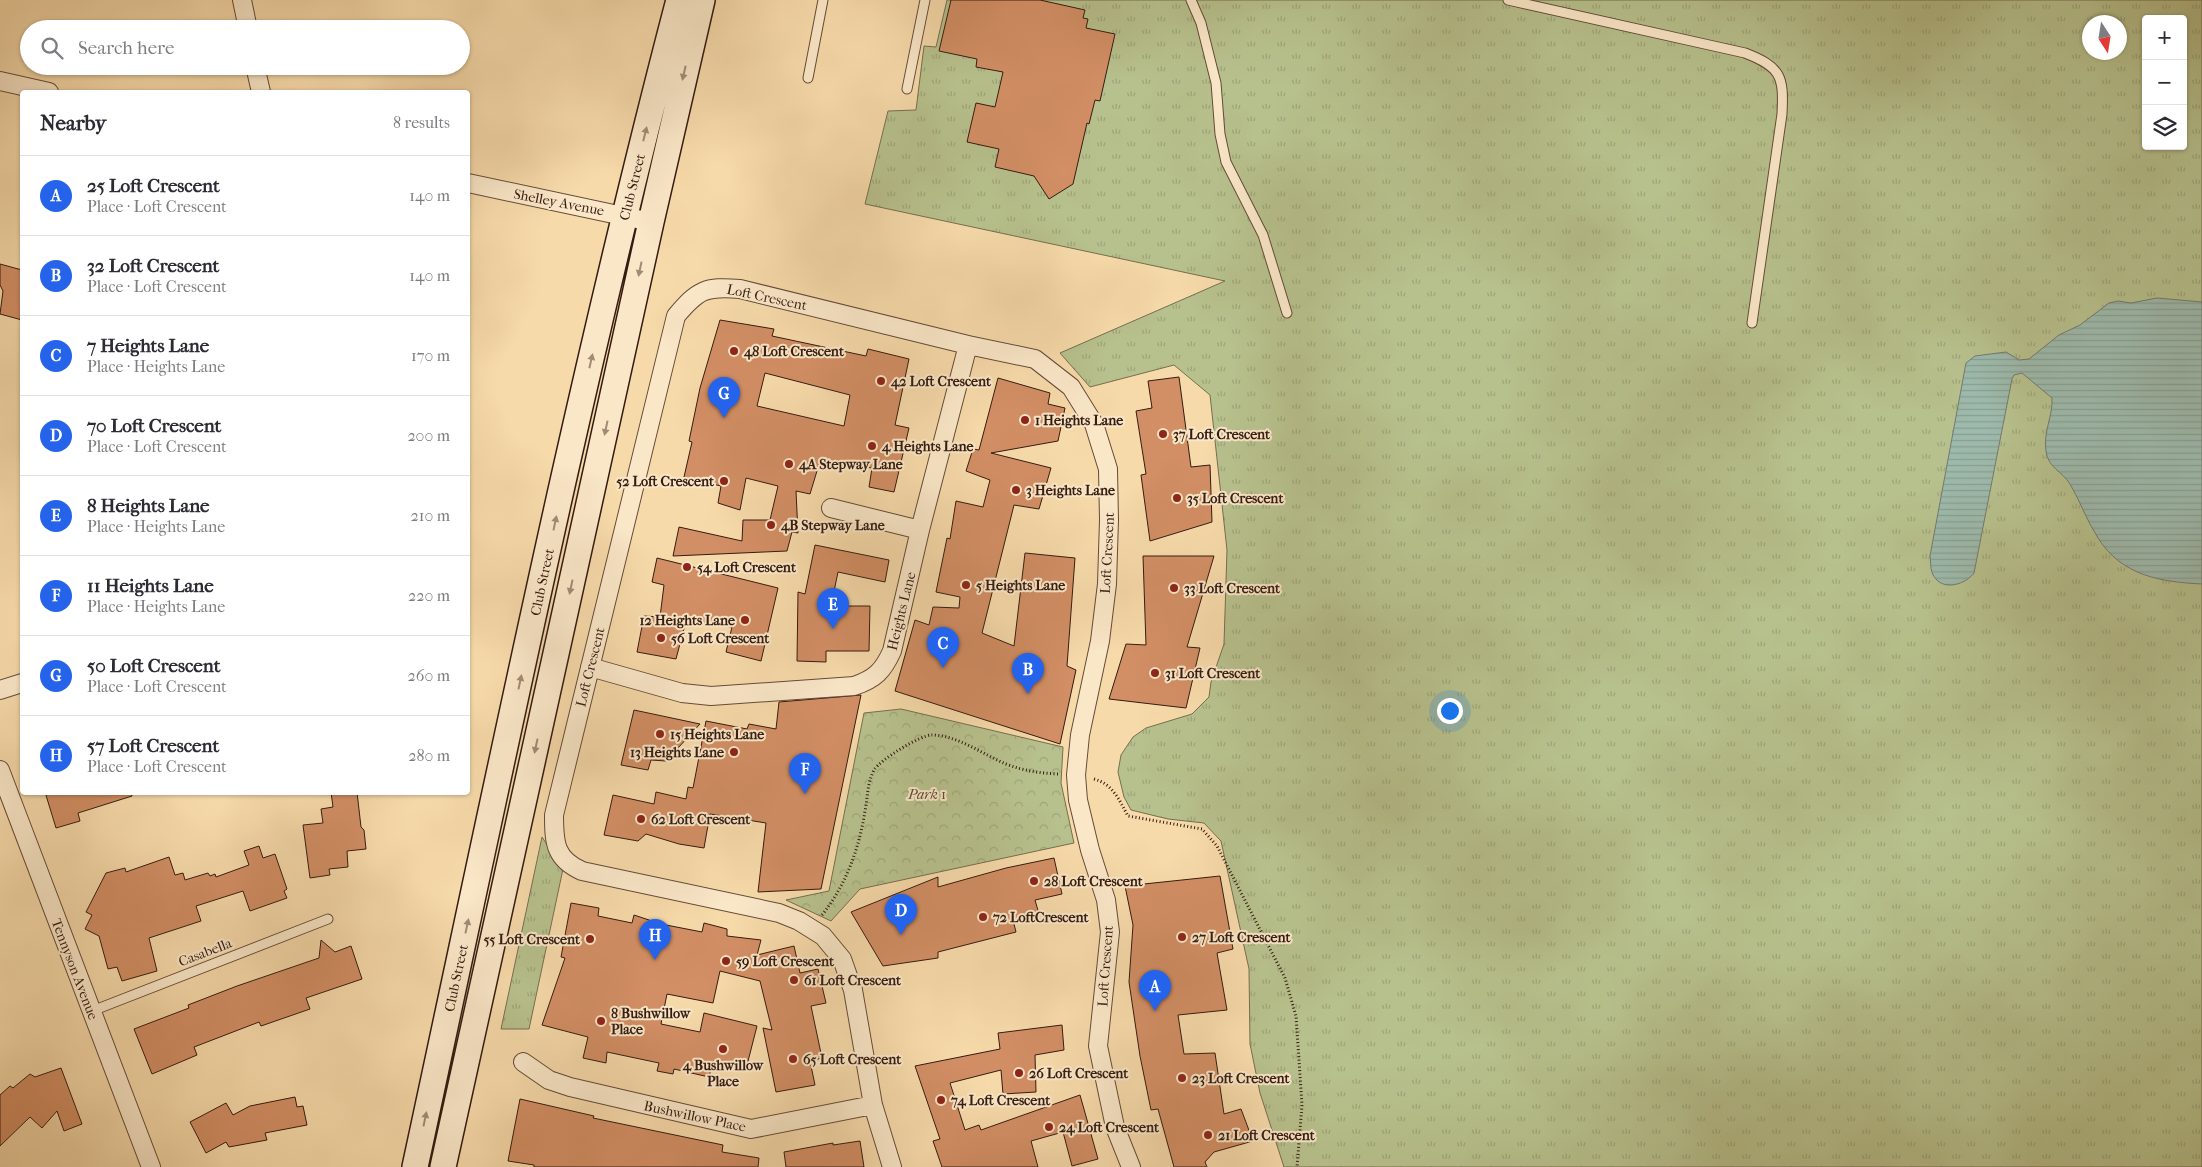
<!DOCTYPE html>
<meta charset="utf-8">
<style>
:root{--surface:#fff;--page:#f2f2f3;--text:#2b2b33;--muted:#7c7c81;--line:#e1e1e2;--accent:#2563eb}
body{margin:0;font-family:"IM FELL French Canon",serif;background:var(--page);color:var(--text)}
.controls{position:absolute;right:15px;top:15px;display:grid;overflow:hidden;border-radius:5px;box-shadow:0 1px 4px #0004}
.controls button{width:45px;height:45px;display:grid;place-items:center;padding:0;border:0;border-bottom:1px solid var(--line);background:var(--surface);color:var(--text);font:25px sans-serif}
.compass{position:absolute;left:2082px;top:15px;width:45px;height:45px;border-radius:50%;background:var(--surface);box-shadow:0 1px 4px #0004;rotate:168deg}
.you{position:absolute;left:1449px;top:710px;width:18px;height:18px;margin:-12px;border:4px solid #fff;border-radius:50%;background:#1a73e8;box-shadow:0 0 0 8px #1a73e833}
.badge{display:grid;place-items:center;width:32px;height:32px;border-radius:50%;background:var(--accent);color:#fff;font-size:16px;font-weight:700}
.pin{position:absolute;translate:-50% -41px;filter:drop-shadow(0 1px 2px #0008)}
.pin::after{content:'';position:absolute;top:26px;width:18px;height:15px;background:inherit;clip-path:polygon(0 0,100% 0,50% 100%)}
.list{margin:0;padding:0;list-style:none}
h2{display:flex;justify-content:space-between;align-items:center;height:65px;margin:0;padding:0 20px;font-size:21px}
h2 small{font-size:16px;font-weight:400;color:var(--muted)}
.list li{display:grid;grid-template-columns:32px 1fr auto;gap:15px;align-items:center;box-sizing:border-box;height:80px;padding:0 20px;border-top:1px solid var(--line)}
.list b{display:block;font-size:19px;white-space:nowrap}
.list p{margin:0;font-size:16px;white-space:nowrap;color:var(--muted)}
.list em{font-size:16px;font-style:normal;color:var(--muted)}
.icon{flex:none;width:28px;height:28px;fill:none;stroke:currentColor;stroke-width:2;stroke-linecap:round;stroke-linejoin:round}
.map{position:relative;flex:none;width:2202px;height:1167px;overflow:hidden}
.search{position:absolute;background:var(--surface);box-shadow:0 1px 4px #0004;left:20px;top:20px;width:450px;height:55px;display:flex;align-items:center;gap:12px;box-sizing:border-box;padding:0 18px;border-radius:28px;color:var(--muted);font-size:19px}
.panel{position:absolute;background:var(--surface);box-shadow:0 1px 4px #0004;left:20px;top:90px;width:450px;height:705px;border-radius:5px}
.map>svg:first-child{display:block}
.grass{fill:url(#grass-tufts);stroke:#766e4f;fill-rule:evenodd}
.park{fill:url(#park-crowns);stroke:#766e4f}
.water{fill:url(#water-rules);stroke:#737a6e}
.building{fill:#d28e64;stroke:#341b11;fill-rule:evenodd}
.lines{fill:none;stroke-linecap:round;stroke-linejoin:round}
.lane-casing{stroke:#654b37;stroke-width:11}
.street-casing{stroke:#654b37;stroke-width:20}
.secondary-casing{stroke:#341b11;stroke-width:28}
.path{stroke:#341b11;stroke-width:3;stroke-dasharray:1 2.5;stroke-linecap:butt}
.lane{stroke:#fae7c8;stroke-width:9}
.street{stroke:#fae7c8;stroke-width:18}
.secondary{stroke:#fae7c8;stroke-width:25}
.oneway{fill:#a18b76}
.poi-dot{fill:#8f2418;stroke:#fae7c8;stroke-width:2}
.labels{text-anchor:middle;stroke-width:4;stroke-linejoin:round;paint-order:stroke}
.street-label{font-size:14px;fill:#341b11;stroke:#fae7c8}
.poi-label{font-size:14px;font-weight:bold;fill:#341b11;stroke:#fae7c8;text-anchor:start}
.park-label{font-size:14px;font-style:italic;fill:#5b4d36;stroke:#fae7c8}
</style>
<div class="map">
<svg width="2202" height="1167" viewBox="0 0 2202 1167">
<defs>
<pattern id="grass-tufts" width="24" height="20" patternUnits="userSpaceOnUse" patternTransform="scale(1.25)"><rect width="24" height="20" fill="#b7c18d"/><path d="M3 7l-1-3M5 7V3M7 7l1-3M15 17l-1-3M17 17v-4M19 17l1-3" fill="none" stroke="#9ea579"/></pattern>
<pattern id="park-crowns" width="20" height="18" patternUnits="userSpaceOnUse" patternTransform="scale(1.25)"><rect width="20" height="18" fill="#b7c18d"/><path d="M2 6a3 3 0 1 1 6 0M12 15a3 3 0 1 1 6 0" fill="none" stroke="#9ea579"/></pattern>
<pattern id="water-rules" width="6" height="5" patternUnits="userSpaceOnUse" patternTransform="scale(1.25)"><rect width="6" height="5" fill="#9dbaac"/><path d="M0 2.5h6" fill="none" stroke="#889f93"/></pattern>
</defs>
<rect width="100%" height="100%" fill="#f7daaa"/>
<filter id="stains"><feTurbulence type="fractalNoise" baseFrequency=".004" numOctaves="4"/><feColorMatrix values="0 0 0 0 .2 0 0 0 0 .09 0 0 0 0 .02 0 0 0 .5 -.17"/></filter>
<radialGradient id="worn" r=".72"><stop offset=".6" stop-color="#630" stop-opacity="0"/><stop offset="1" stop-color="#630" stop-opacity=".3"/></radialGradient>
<path class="grass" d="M947,0h1255v1167h-918l-24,-74 -10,-49 -1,-75 -28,-128 -17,-18 -36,-4 -37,-9 -7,-13 -6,-25 3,-17 12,-18 13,-9 46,-14 17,-17 2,-15 13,-38 3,-94 -17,-155 -36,-30 -84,22 -30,-34 165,-72 -360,-77 23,-93 28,-1 8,-64 12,1zM2146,19h37v127h-37zM2090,22h30v30h-30z
M542,837l21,32 -34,160h-28z"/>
<path class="park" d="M901,709l162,38 -2,36 13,60 -214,46 -29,32 -45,-21 43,-9 35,-178z"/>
<path class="water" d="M2157,298l45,4v282c-41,-2 -80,-8 -104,-46 -11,-17 -18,-37 -28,-54 -8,-13 -22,-16 -24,-33 -3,-19 7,-35 6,-53l-30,-25 -8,2 -2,4 -38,194c-7,10 -28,18 -38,6 -6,-6 -5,-15 -6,-23l36,-193 9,-7 31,-4 13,8 10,-1 30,-24 21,-10 29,-22 9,-2 13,2z"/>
<path class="building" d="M951,0h89l45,10 -2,8 5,1 -2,9 29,6 -15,67 -5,-1 -6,24 -2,-1 -14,61 -24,15 -15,-23 -39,-9 4,-18 -32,-7 9,-39 19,4 8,-35 -27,-5 1,-8 -38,-8z
M0,264l22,6v50l-22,-6 3,-23 -3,-6z
M720,320l54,9 -2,7 94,20 2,-7 41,10 -14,66 14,3 -15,64 -25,-5 3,-19 -52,-7 -10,33 -14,-3 2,42 -6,-1 -5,19 -114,5 6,-29 63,14 1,-21h27l8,-34 -32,-8 -6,32 -22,-7 3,-17 -37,-9 8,-35 -3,-1 11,-53zM765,373l85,22 -6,31 -87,-20z
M1179,377l12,90 19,-2 2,57 -62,19 -9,-66 5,-1 -10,-63 16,-3 -4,-27z
M998,378l52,15 -2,11 17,4 -7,33 -67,12 60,15 -12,41 -25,-4 -32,128 32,13 11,-93 50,5 -8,108 9,4 -16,74 -165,-53 20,-71 14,5 4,-18 26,1 1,-11 -24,-5 11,-54 3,1 6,-38 27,6 7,-27 -24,-9 7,-22 6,1z
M815,545l74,15 -4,22 -47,-10 -7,34h39l-1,45h-43v11l-29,-1 1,-69 7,2z
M1143,556h71l-27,91 13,1 -14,60 -77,-9 17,-55 20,1z
M657,558l121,30 -17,73 -35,-9 6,-25 -46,-6 -10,38 -39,-7 7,-36 16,1 4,-32 -12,-3z
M861,695l-40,194 -63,3 8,-69 -56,-9 -6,34 -25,-4 -33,-10 -8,7 -34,-6 9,-40 41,9 2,-12 30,7 2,-12 5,1 13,-67 41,8 2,-5 27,5 3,-27z
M634,710l66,14 -34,37 -15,-1 -3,10 -27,-5z
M45,792h86l1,4 -54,17 2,8 -24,7z
M331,792h26l4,35 3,3 2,19 -19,2 1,16 -19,2 1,6 -20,3 -7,-53 20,-2 -2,-14 12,-2z
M259,846l4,12 12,-4 12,35 -3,2 3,7 -37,13 -7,-20 -47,15 5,15 -52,17 8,33 -35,10 -5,-14 -9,2 -9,-33 -14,-7 7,-14 -6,-3 20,-39 19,-5 1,4 43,-15 6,18 8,-2 2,7 23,-7 2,3 5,-2 1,3 33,-12 -5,-14z
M1054,858l8,36 -27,6 4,14 -26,6 3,12 -78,20v6l-55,8 -32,-54 87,-35v10l68,-19z
M1220,876l13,73 -16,4 10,57 -49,5 6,39 31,-1 9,61 17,-5 12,32 -39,11 -9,10 2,5h-33l-16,-58 -7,1 -11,-54 -11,-74 4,-57 -8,-39z
M571,903l28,5 -1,8 34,7 2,-8 27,9 41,8 2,-9 23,6v7l34,4 -4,15 37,-9 6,27 18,-4 8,34 -15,3 11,52 -12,3 5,24 -39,7 -13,-64 9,2 -12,-49 -40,-10 -7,32 -46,-9 -6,30 39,8 4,-19 53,13 -11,43 -33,-8 -4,16 -35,-8 -1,5 -16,-3 2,-8 -52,-11 -1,11 -23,-5 5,-21 -46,-12 23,-67 -4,-1z
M321,940l14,12 16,-6 11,33 -56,19 4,11 -49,17 -2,-4 -65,25 3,8 -45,19 -18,-45 55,-21 -1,-3 49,-19 82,-28z
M1062,1025l2,25 -29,5 1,37 -33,2 -2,-24 -51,13 15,47 14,-5 2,5 99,-35 18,64 -26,7 -9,-34 -32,9 7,26h-96l-9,-26 7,-2 -25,-73 85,-17 -2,-16z
M61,1068l21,56 -18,7 -7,-20 -15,17 -12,-11 -30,29v-51l10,-9 3,2 17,-14 5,3z
M295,1097l2,10 6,-1 4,19 -42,8 2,7 -38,7 -3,-5 -20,11 -16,-31 36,-19 7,12 17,-9z
M520,1099l74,17 -1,2 130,27 -1,7 37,6 -1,9h-224v-2l-26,-4z
M860,1141l4,26h-78l-2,-15 49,-9v2z"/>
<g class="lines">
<g class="lane-casing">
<path id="lane" d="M1191,0l10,23 15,60 4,51 6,28 37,73 24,78
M1508,0l237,53c36,14 39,23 37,61l-30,209
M808,78l15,-78
M907,89l18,-89
M92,1011l236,-92"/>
</g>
<g class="street-casing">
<path id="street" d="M242,0l6,29
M255,66l6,26
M0,81l49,11
M468,183l183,39
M831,508l89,22
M590,667l92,26 29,3 143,-10c21,-7 29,-15 38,-35l28,-121 48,-185
M0,690l22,-7
M0,770l151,397
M523,1062l26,18 21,7 181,42 122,-24
M892,1167l-19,-62 -20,-115 -11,-31 -19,-23 -24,-15 -20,-8 -197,-42c-27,-12 -28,-28 -28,-56l122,-499c22,-26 29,-30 64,-27l228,56 67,14 36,28 23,37 14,45 1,51 -2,64 -7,57 -20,94 -4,40 2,25 12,50 16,50 4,32 -12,114 17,81 16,40"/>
</g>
<g class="secondary-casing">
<path id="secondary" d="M415,1167c84,-390 163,-781 264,-1167
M443,1167l208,-945 51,-222"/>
</g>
<path class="path" d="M1094,779c19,5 25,21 34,37l74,13 15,17 68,132 11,38 6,89 -5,62
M822,915c24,-30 37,-66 43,-104 3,-15 2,-27 9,-41 6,-10 46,-35 58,-35 25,0 52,20 74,29 18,7 34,9 52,10"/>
<use href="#lane" class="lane"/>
<use href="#street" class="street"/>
<use href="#secondary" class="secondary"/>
</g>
<defs><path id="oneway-solid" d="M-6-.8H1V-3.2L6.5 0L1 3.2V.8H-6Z" transform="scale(1.25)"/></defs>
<g class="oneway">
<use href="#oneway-solid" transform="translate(684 73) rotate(103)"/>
<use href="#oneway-solid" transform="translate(645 134) rotate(-76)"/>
<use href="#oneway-solid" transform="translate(640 269) rotate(102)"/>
<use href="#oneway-solid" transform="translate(591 361) rotate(-77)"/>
<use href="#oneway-solid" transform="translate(606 428) rotate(102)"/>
<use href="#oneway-solid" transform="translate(555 523) rotate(-78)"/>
<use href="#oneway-solid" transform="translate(571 587) rotate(102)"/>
<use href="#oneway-solid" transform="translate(520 682) rotate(-78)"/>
<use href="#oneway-solid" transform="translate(536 746) rotate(102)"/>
<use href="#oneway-solid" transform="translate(467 926) rotate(-78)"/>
<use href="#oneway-solid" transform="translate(425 1119) rotate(-78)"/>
</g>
<g class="poi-dot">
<circle cx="734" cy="351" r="5"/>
<circle cx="881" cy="381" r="5"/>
<circle cx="1025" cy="420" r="5"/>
<circle cx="1163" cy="434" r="5"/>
<circle cx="872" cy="446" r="5"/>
<circle cx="789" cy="464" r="5"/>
<circle cx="724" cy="481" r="5"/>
<circle cx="1016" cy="490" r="5"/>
<circle cx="1177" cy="498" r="5"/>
<circle cx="771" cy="525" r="5"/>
<circle cx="687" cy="567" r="5"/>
<circle cx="966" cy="585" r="5"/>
<circle cx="1174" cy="588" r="5"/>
<circle cx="745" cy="620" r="5"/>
<circle cx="661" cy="638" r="5"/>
<circle cx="1155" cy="673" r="5"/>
<circle cx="660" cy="734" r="5"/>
<circle cx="734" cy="752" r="5"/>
<circle cx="641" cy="819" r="5"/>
<circle cx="1034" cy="881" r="5"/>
<circle cx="983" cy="917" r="5"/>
<circle cx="1182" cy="937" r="5"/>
<circle cx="590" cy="939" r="5"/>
<circle cx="726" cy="961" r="5"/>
<circle cx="794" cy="980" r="5"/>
<circle cx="601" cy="1021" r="5"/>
<circle cx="723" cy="1049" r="5"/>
<circle cx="793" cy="1059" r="5"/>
<circle cx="1019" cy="1073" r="5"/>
<circle cx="1182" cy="1078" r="5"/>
<circle cx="941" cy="1100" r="5"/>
<circle cx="1049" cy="1127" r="5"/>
<circle cx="1208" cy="1135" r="5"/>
</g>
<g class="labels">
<g class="street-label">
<text transform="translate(632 187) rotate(-76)" y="5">Club Street</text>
<text transform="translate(559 202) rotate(11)" y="5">Shelley Avenue</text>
<text transform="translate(767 297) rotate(12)" y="5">Loft Crescent</text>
<text transform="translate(1107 553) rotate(-87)" y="5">Loft Crescent</text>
<text transform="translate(542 582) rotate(-78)" y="5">Club Street</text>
<text transform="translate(901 611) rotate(-76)" y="5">Heights Lane</text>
<text transform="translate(590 667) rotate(-76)" y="5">Loft Crescent</text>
<text transform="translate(205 952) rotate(-21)" y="5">Casabella</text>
<text transform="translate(1105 966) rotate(-86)" y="5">Loft Crescent</text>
<text transform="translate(75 969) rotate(69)" y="5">Tennyson Avenue</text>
<text transform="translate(456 978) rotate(-78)" y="5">Club Street</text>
<text transform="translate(695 1116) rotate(12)" y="5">Bushwillow Place</text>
</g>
<g class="poi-label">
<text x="744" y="356">48 Loft Crescent</text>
<text x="891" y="386">42 Loft Crescent</text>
<text x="1035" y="425">1 Heights Lane</text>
<text x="1173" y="439">37 Loft Crescent</text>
<text x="882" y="451">4 Heights Lane</text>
<text x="799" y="469">4A Stepway Lane</text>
<text x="714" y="486" text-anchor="end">52 Loft Crescent</text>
<text x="1026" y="495">3 Heights Lane</text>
<text x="1187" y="503">35 Loft Crescent</text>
<text x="781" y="530">4B Stepway Lane</text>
<text x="697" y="572">54 Loft Crescent</text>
<text x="976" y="590">5 Heights Lane</text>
<text x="1184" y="593">33 Loft Crescent</text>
<text x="735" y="625" text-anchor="end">12 Heights Lane</text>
<text x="671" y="643">56 Loft Crescent</text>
<text x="1165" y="678">31 Loft Crescent</text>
<text x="670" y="739">15 Heights Lane</text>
<text x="724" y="757" text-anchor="end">13 Heights Lane</text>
<text x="651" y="824">62 Loft Crescent</text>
<text x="1044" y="886">28 Loft Crescent</text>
<text x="993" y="922">72 LoftCrescent</text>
<text x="1192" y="942">27 Loft Crescent</text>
<text x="580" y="944" text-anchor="end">55 Loft Crescent</text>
<text x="736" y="966">59 Loft Crescent</text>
<text x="804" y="985">61 Loft Crescent</text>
<text x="611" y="1018">8 Bushwillow<tspan x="611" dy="16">Place</tspan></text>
<text x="803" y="1064">65 Loft Crescent</text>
<text x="723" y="1070" text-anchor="middle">4 Bushwillow<tspan x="723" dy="16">Place</tspan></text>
<text x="1029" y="1078">26 Loft Crescent</text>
<text x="1192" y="1083">23 Loft Crescent</text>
<text x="951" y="1105">74 Loft Crescent</text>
<text x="1059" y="1132">24 Loft Crescent</text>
<text x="1218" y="1140">21 Loft Crescent</text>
</g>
<g class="park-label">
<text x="927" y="799">Park 1</text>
</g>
</g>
<rect width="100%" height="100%" filter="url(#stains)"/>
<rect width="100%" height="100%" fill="url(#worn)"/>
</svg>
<div class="controls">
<button>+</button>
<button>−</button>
<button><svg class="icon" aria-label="layers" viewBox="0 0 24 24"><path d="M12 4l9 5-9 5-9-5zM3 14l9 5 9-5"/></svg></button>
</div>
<svg class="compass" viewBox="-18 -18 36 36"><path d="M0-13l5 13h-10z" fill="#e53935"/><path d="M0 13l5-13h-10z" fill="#7c7c81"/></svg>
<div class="you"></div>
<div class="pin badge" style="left:1155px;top:1011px">A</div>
<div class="pin badge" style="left:1028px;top:694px">B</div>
<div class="pin badge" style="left:943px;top:668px">C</div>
<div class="pin badge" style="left:901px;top:935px">D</div>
<div class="pin badge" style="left:833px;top:629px">E</div>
<div class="pin badge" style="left:805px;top:794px">F</div>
<div class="pin badge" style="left:724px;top:418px">G</div>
<div class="pin badge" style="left:655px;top:960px">H</div>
<div class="search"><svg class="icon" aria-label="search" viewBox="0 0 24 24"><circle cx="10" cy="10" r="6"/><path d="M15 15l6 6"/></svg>Search here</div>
<section class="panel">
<h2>Nearby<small>8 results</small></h2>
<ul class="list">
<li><span class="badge">A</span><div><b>25 Loft Crescent</b><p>Place · Loft Crescent</p></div><em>140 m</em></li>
<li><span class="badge">B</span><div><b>32 Loft Crescent</b><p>Place · Loft Crescent</p></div><em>140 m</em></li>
<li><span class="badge">C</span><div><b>7 Heights Lane</b><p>Place · Heights Lane</p></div><em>170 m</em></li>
<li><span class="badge">D</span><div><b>70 Loft Crescent</b><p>Place · Loft Crescent</p></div><em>200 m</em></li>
<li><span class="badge">E</span><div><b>8 Heights Lane</b><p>Place · Heights Lane</p></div><em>210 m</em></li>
<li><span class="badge">F</span><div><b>11 Heights Lane</b><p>Place · Heights Lane</p></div><em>220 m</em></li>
<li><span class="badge">G</span><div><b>50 Loft Crescent</b><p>Place · Loft Crescent</p></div><em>260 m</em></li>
<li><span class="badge">H</span><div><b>57 Loft Crescent</b><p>Place · Loft Crescent</p></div><em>280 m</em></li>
</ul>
</section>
</div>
